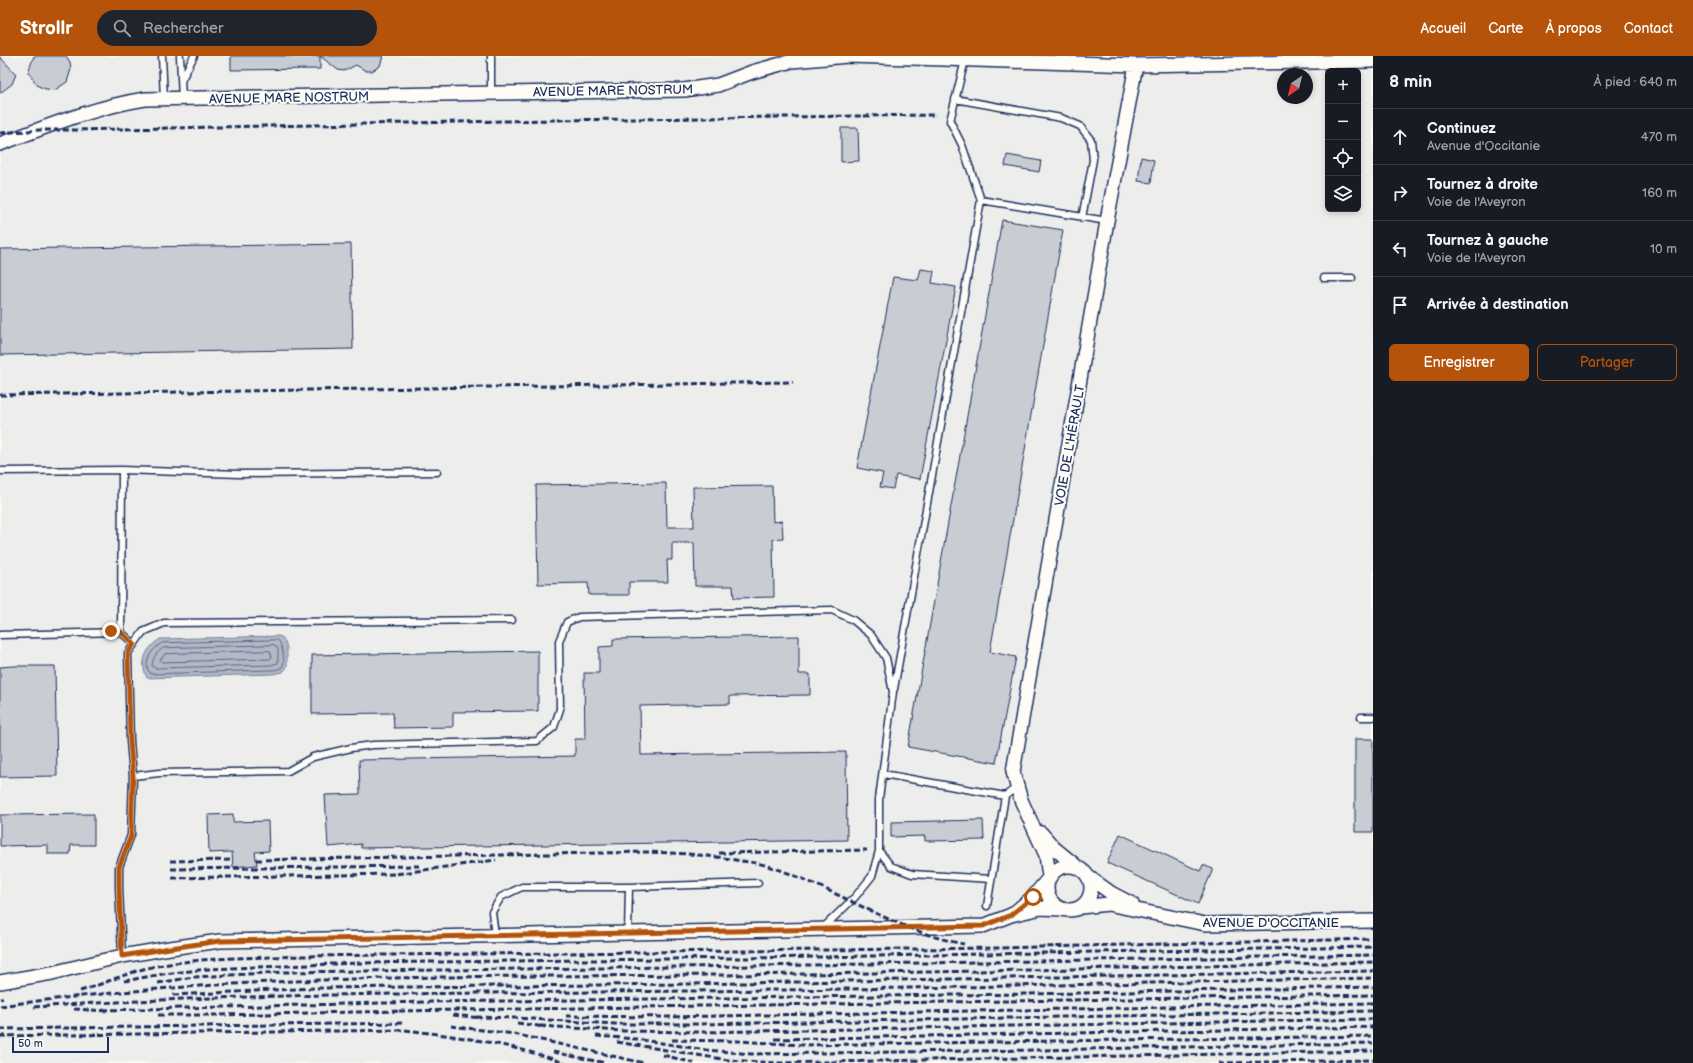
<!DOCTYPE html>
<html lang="fr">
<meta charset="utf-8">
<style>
:root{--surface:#171b24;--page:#20242c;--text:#f1f3f6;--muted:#9ea1a6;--line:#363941;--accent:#b45309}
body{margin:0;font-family:"Balsamiq Sans",sans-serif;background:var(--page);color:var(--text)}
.controls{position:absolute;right:12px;top:12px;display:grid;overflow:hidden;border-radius:6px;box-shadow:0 2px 6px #0003}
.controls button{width:36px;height:36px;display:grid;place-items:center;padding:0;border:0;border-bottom:1px solid var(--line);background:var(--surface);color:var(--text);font:20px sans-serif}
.compass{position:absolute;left:1277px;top:12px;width:36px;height:36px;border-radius:50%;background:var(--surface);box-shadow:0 2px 6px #0003;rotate:215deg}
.scale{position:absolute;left:12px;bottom:10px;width:97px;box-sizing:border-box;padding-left:4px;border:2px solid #1b2f5e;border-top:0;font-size:11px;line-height:14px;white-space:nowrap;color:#1b2f5e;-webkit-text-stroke:3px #fdfcf7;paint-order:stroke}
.stop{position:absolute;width:12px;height:12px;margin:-9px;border:3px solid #b45309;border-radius:50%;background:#fff}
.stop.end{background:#b45309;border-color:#fff;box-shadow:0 1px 4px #0008}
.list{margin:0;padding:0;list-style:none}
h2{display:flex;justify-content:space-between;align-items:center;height:52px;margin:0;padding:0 16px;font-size:17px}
h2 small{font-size:13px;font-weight:400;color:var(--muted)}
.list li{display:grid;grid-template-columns:26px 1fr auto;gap:12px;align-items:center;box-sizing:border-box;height:56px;padding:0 16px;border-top:1px solid var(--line)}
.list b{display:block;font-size:15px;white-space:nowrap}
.list p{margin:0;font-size:13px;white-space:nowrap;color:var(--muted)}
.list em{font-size:13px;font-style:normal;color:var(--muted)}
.actions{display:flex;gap:8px;padding:12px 16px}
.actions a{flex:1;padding:9px 0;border:1px solid var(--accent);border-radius:6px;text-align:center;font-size:14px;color:var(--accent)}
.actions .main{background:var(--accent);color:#fff}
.icon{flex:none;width:22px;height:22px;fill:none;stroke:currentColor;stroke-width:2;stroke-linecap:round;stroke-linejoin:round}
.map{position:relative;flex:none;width:1373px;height:1007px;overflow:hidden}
header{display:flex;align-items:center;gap:24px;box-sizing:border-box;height:56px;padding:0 20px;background:var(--accent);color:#fff}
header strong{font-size:19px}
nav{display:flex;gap:22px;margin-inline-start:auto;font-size:14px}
.search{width:280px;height:36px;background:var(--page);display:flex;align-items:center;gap:10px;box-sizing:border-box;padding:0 14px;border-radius:22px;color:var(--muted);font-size:15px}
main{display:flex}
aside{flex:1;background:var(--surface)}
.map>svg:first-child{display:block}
.built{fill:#edeeec;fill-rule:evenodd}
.water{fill:#b3b8c5;stroke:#76819c}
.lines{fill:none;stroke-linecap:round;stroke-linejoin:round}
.shore{stroke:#586687;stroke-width:1}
.building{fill:#c9ccd3;stroke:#1b2f5e}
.lane-casing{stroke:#1b2f5e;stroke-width:9}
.street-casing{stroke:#1b2f5e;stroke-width:16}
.path{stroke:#1b2f5e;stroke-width:2.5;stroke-dasharray:3 3;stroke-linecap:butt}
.lane{stroke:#fdfcf7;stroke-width:6}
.street{stroke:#fdfcf7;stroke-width:13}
.rail{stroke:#1b2f5e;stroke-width:3;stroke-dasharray:6 3;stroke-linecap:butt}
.route{stroke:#b45309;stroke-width:5}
.labels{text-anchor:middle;stroke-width:4;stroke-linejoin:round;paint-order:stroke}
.street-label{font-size:13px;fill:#1b2f5e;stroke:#fdfcf7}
</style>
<header>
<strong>Strollr</strong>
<div class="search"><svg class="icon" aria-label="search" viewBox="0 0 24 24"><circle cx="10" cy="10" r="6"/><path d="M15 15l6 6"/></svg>Rechercher</div>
<nav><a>Accueil</a><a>Carte</a><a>À propos</a><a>Contact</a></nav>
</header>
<main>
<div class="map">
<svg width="1373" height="1007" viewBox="0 0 1373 1007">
<rect width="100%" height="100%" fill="#fdfcf7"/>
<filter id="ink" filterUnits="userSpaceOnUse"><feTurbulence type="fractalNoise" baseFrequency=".025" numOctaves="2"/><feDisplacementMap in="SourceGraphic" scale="8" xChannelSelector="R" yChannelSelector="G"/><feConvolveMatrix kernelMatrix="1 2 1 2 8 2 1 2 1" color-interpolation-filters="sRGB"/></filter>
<g filter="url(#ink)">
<path class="built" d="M0,0h1373v1007h-1373zM1328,15h30v138h-30zM1283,18h24v24h-24z"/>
<path class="water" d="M279,580l4,2 4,9v20l-4,5 -10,2 -126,4c-8,-16 -1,-30 13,-39z"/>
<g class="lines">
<path class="shore" d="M278,584c4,3 8,23 4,27 -2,2 -7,3 -10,3l-121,4c-10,-11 1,-25 11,-31z
M275,589l3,4v14l-7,2 -116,3 -3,-2c1,-9 4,-13 11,-18z
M270,595l2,6 -2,2 -108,3 -2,-2 5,-6z"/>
</g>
<path class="building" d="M34,0h32l4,6 1,7 -4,13 -12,8 -9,-1 -8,-3 -10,-14z
M231,0h152l-3,10 -8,5h-6l-10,-6 -12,6 -6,-1 -18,-14v13l-89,1z
M0,1l16,17 -4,10 -12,9z
M841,72h17l1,33 -18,1z
M1007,99l34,6 -2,11 -34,-6z
M1141,101l13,3 -3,23 -13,-2z
M1002,164l61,10 -73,422 26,5 -20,106 -88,-16z
M351,188l2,105 -353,6v-106z
M921,213l13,2 -2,12 24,4 -36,192 -24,-4 -3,14 -13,-2 3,-14 -26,-5 36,-191 25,3z
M666,427l1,44h27l-1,-40 79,-1 1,36 9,-1 1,17 -10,1 1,58 -40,1 -1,-12h-38l-1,-43h-22v17h-5l1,22h-39v13h-40l-1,-12 -50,1 -2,-99z
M799,580v38h11v21l-80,1v8l-90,2 1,49 205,-3 1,88 -486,8v-4l-33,3 -3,-52 35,-1 -1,-34 216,-4v-17h10l-1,-66h15v-26l14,-1v-7z
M538,595v60l-85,1v15l-59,1 -1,-15 -81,1v-59z
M14,610h41l2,110 -57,1v-110z
M1355,683h18v93h-18z
M94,758v31h-23l-1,9h-22v-9l-48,1v-31z
M233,758v8l35,-1 1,30 -14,1 2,13 -24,2 -1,-15 -23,1 -1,-38z
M983,764l1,20 -59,1v-5l-34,1v-15z
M1120,778l80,37 3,-6 10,4 -15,35 -91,-41z"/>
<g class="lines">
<g class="lane-casing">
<path id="lane" d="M162,0l2,43
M180,0l2,43
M491,0v37
M182,23l12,-23
M955,43l106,19 19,8 11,14 2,20 -11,58
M981,144l126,21
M1324,222h28
M0,415l122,-1 117,4 198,-2
M121,576l1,-162
M0,579l121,-3 13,12
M894,633l87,-489 -19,-55 -12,-24 15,-61
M1361,661h12
M883,718l122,22
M133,720l26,-3 129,-2 25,-14 38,-9 22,-3 164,-4 17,-14 6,-18 -1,-68 8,-19 12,-5 253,-7 21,10 18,15 15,23 7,34 -14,107v52l-7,25 -17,21 -31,30
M879,795l12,15 21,8 79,5
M987,850l18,-110 12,-9
M628,877l1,-46
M495,879l-3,-23 9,-15 21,-10h107l129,-4
M122,900l-3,-69v-20l12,-32 2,-59 -3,-35 -2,-88 15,-21 21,-9 348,-3"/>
</g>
<g class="street-casing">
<path id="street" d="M0,88c48,-18 95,-37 145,-45l539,-9 34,-5 34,-13 40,-11 56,-5 288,9 237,-4
M1041,777l13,15 22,18
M1047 832a22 22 0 1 1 44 0a22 22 0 1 1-44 0Z
M1049,820l-3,-21 -25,-55 -8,-28 94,-551 29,-156
M1090,822l21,15 21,11
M1081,851l27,-3 97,20 168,-3
M1014,857l19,-16 15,-18
M0,926l52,-9 70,-17 48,-8 50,-7 763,-15 28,-11 30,-7 20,1"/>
</g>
<path class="path" d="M0,943l5,-1"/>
<use href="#lane" class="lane"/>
<use href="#street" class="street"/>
<path class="rail" d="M0,77l39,-3h33l482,-10 382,-5
M0,339l793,-13
M719,797l148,-3
M256,804l391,-8c32,1 63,3 94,9 9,1 18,2 27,5 67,21 126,65 196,78
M170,805l62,-1
M171,813l248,-3
M172,822l223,-4 101,-14
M124,925l39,-7 45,-5 150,-6 460,-6 555,-10
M158,927l35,-6 90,-5 472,-6 618,-11
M80,935c24,-7 48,-19 72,-24 48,-10 99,-9 149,-11l697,-8 375,-9
M173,939l143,-7 373,-4 684,-13
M0,950c237,-33 478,-29 717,-31 219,-2 437,-8 656,-13
M34,951c217,-15 435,-13 653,-16 228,-2 457,-8 686,-13
M74,953l34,2
M103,954l321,-8 605,-8 344,-7
M399,955l974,-16
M158,959h58l188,-4
M453,959l28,3
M566,960l100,1 707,-14
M476,961l40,1 99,6h84l674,-13
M517,967l28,4
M451,970l63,8 130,29
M540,970l83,5 78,1 672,-13
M0,973l405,-6
M0,980l404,-6c55,6 108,14 160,33
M596,980l40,3 70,11 46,4 289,-4 332,-7
M775,983l598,-12
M672,984l67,1 63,4 571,-9
M617,986l111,18 50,3 595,-12
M553,996l52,11
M663,999l31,8
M1219,1007l154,-3"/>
</g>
</g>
<g class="lines" filter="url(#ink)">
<path class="route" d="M111,575l10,1 13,12 -6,9 2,88 3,35 -2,60 -12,31v20l3,69 48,-8 50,-7 763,-15 28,-11 22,-18"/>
</g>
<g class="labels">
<g class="street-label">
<text transform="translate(613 34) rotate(-1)" y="5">AVENUE MARE NOSTRUM</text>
<text transform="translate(289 41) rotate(-1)" y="5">AVENUE MARE NOSTRUM</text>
<text transform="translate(1069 389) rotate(-80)" y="5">VOIE DE L'HÉRAULT</text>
<text x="1271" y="871">AVENUE D'OCCITANIE</text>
</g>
</g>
</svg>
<div class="controls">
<button>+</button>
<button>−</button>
<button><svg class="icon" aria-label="locate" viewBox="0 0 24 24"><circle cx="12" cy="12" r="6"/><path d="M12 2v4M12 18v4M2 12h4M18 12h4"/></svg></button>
<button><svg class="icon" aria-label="layers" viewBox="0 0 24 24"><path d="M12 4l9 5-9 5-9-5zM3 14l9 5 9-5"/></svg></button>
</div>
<svg class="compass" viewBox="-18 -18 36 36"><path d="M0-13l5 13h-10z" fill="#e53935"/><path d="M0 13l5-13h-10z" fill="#9ea1a6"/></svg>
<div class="scale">50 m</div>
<div class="stop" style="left:1033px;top:841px"></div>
<div class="stop end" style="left:111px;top:575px"></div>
</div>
<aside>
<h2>8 min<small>À pied · 640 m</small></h2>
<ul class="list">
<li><svg class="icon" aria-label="ahead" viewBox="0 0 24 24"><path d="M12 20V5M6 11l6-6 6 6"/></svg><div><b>Continuez</b><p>Avenue d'Occitanie</p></div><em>470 m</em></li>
<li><svg class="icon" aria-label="right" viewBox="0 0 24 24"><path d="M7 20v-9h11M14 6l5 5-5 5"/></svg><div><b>Tournez à droite</b><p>Voie de l'Aveyron</p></div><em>160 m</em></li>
<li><svg class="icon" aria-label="left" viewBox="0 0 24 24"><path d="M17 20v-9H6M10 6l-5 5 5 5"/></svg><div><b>Tournez à gauche</b><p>Voie de l'Aveyron</p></div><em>10 m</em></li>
<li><svg class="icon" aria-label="arrive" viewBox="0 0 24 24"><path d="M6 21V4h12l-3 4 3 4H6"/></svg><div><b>Arrivée à destination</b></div></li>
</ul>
<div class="actions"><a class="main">Enregistrer</a><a>Partager</a></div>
</aside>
</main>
